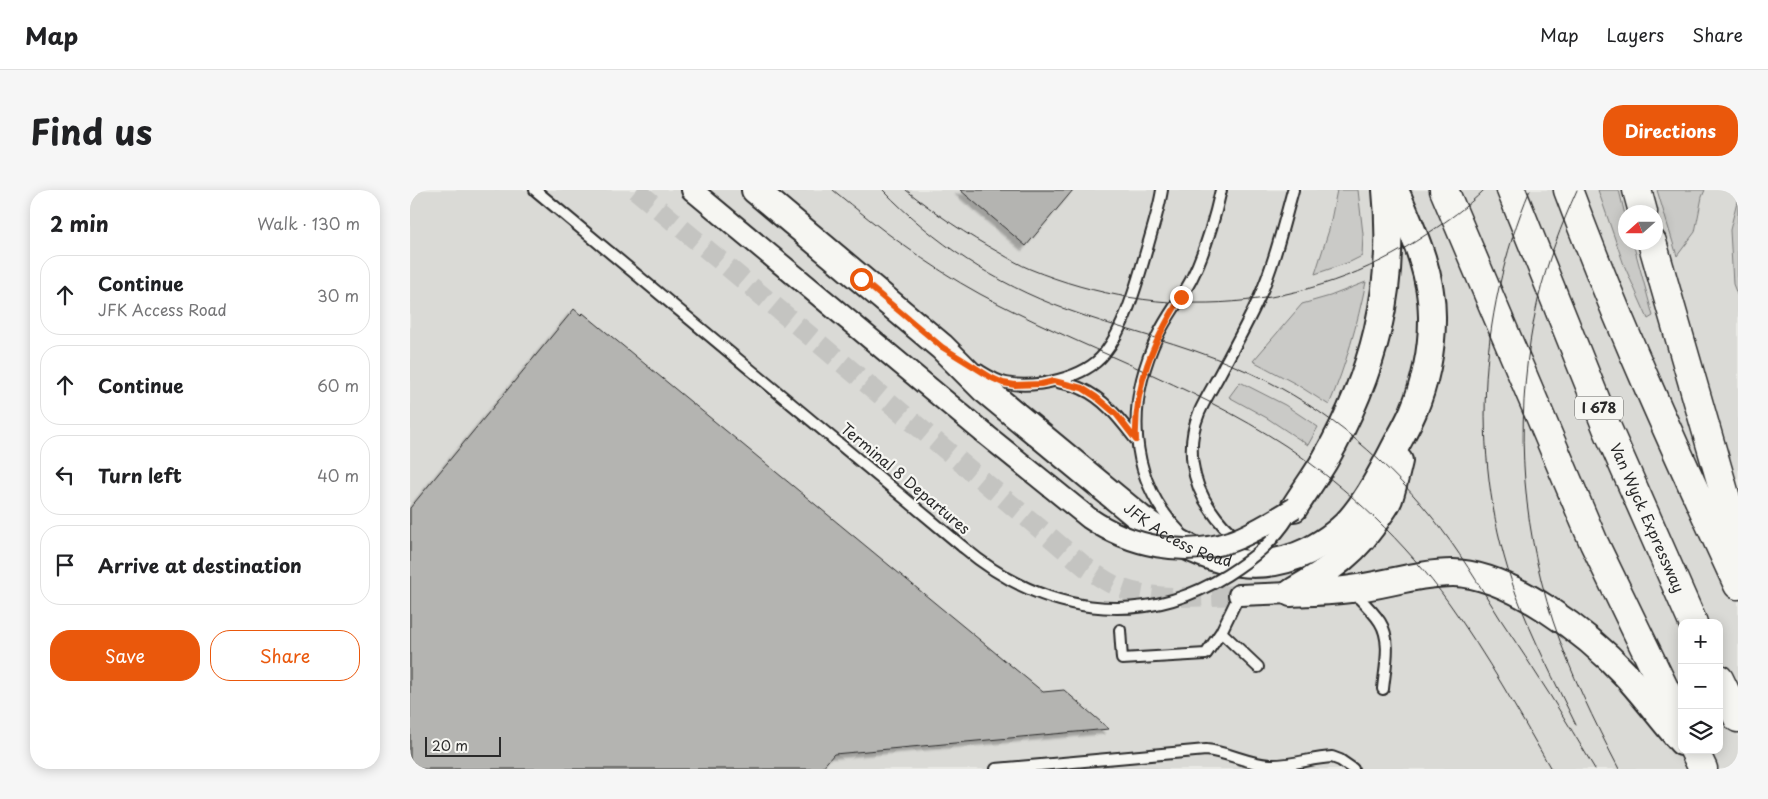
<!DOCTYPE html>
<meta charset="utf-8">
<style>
:root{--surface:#fff;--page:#f6f6f6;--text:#202124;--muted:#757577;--line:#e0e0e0;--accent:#ea580c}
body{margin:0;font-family:"Playpen Sans",sans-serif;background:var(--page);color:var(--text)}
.controls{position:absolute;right:15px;bottom:15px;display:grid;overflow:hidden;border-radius:10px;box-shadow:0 2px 12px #0003}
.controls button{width:45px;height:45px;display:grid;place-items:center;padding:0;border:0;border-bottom:1px solid var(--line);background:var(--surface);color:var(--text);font:25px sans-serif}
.compass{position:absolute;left:1208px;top:15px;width:45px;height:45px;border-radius:50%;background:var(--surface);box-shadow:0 2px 12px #0003;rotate:249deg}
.scale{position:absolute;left:15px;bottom:12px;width:76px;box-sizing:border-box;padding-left:5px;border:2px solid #2b2b2b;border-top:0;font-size:14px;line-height:18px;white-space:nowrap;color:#2b2b2b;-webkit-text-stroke:4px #f6f6f2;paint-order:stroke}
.stop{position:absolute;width:15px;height:15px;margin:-11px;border:4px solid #ea580c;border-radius:50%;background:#fff}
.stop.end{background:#ea580c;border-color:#fff;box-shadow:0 1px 5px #0008}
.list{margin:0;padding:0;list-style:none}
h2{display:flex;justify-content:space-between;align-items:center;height:65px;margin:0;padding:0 20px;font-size:21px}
h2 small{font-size:16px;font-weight:400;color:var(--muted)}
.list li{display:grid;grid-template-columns:32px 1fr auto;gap:15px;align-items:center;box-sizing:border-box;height:80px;margin:0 10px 10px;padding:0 10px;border:1px solid var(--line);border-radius:20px}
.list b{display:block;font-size:19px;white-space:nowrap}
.list p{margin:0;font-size:16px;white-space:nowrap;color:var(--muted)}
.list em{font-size:16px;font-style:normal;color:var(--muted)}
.actions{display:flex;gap:10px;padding:15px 20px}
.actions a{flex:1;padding:11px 0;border:1px solid var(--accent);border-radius:20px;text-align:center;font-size:18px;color:var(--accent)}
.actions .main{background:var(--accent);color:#fff}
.icon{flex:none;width:28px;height:28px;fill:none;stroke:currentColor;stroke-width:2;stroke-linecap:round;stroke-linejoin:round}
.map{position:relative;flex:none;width:1328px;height:579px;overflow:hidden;border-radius:20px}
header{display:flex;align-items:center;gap:30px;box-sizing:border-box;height:70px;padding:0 25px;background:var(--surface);border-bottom:1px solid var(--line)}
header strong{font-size:24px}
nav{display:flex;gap:28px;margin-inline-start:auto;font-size:18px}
.intro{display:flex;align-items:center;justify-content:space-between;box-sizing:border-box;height:120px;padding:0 30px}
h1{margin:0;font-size:35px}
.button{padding:12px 22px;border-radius:20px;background:var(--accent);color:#fff;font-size:18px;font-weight:700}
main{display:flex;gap:30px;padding:0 30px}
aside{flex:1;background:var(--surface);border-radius:20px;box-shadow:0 2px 12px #0003}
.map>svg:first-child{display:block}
.built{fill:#dadad6;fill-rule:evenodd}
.green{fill:#cacac7;stroke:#7a7a79}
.building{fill:#b4b4b1;stroke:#2b2b2b;filter:url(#shadow)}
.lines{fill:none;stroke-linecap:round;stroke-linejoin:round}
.minor-tunnel{stroke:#c4c4c1;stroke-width:20;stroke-dasharray:20 10;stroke-linecap:butt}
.service-casing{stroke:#2b2b2b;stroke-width:14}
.minor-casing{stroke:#2b2b2b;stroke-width:24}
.tertiary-casing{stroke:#2b2b2b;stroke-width:30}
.motorway-casing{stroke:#2b2b2b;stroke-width:31}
.service{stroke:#f6f6f2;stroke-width:10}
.minor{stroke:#f6f6f2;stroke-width:20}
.tertiary{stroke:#f6f6f2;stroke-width:26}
.motorway{stroke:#f6f6f2;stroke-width:28}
.tram{stroke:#2b2b2b;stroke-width:1}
.service-bridge-casing{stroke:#2b2b2b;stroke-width:14;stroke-linecap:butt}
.minor-bridge-casing{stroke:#2b2b2b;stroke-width:24;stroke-linecap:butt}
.service-bridge{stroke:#f6f6f2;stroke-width:10}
.minor-bridge{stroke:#f6f6f2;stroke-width:20}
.route{stroke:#ea580c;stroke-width:6}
.labels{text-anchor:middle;stroke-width:4.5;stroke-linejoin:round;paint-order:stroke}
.shield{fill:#f6f6f2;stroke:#686867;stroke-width:1}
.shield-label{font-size:14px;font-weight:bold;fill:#2b2b2b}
.street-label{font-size:15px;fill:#2b2b2b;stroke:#f6f6f2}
</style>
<header>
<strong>Map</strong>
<nav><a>Map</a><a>Layers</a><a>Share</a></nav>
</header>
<div class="intro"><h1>Find us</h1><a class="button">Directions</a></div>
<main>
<aside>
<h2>2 min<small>Walk · 130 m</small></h2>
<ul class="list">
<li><svg class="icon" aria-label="ahead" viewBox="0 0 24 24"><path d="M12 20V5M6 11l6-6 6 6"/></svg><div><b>Continue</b><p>JFK Access Road</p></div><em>30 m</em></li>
<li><svg class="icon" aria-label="ahead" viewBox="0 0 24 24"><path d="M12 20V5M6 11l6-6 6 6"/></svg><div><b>Continue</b></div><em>60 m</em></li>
<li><svg class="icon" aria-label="left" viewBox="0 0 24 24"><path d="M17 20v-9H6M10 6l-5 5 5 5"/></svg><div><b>Turn left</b></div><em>40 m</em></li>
<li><svg class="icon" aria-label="arrive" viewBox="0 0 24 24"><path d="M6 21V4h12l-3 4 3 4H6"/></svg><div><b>Arrive at destination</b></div></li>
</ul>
<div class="actions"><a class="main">Save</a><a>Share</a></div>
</aside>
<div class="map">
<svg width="1328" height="579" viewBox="0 0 1328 579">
<defs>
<filter id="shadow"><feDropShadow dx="-4.5" dy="4.5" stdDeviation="1" flood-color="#0004"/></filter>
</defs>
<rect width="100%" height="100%" fill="#eaeae6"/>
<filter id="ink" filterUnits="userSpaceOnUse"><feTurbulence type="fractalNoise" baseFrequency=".02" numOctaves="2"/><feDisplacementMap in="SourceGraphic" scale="10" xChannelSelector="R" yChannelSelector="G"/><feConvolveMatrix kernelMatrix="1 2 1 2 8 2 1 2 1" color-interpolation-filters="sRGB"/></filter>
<g filter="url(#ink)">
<path class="built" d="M0,0h1328v579h-1328zM1216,22h30v30h-30zM1272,433h37v127h-37z"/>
<path class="green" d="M927,0h21l5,44 -1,22 -12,6 -35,12 14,-44z
M1188,0h21l6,25 1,27 7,1 20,73 -5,3 -24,-54z
M1247,0h48l-3,7 -7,35 -18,24z
M1328,7v100l-5,-13 -3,-54z
M956,92c-9,43 -20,83 -37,123l-33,-21 -43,-23 49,-57 28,-8z
M830,192l45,23 33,22 -10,18 -41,-27 -38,-21z"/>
<path class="building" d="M550,0h113l-47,56z
M164,119l7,6 2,-2 460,379 21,-2 45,39 -275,25 -13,15h-411v-261z"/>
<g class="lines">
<path class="minor-tunnel" d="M226,0l452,379c9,6 19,13 30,18 37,15 82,9 121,8"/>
<g class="service-casing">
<path id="service" d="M125,0l428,357
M569,180c8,5 17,11 27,13 29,6 79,-5 98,-29 22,-28 34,-75 44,-109 5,-18 11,-36 14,-55
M645,191c9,3 19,4 27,8 23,10 39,32 54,51
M770,342c-53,-55 -54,-130 -22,-197 9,-19 23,-36 33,-55 14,-28 23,-59 30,-90
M857,363c-24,-7 -42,-22 -56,-43 -20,-28 -25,-65 -12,-97 7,-16 17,-31 25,-47 12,-22 24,-44 35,-68 15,-34 24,-72 34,-108
M943,402c9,9 20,19 27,30 12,19 5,45 3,67
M710,440l2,29 84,-5 15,-22 18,-37
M811,442l37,35
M586,579l210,-19c22,2 42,14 64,15 21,1 41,-7 62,-8l8,3 13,9"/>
</g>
<g class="minor-casing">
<path id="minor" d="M282,0l293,244
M829,405l52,-2"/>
</g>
<g class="tertiary-casing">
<g id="tertiary">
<path id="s1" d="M345,0l187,157 42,42 156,129c51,36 106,63 168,33 17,-9 35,-21 47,-37 15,-19 26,-40 37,-61 7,-14 15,-27 21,-41 12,-28 19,-62 19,-92 1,-46 -19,-88 -37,-130"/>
<path d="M884,318c10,-16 21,-31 31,-48 49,-86 71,-171 61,-270"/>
<path d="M884,401c34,-20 65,-41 85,-76 4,-5 8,-11 10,-16 4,-12 7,-25 10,-38"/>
<path d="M881,403c20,-1 41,-1 60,-4 34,-4 67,-16 102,-16 57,1 135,61 173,102 19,21 37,45 56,67"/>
</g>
</g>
<g class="motorway-casing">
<g id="motorway">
<path d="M1034,0l150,353 88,182"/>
<path id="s2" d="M1101,0l96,238 86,195"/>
<path d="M1158,0c50,134 110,265 170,395"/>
<path d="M1227,0l6,22"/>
<path d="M1242,52l86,298"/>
<path d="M1309,489l19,39"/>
<path d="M1284,560l9,19"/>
</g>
</g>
<use href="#service" class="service"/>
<use href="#minor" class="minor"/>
<use href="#tertiary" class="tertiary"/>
<use href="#motorway" class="motorway"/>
<path class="tram" d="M423,0c47,39 94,75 147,104 100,54 210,89 306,152 62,42 119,96 163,157 38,53 70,110 102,166
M473,0c51,53 113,94 182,119 57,21 117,34 172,58 77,32 143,86 195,150 26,32 47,68 69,103 33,49 64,98 94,149
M496,0c30,24 61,45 94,63 10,6 20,12 30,16 132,54 278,45 397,-35 20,-13 40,-27 57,-44
M1120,0c-53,126 -61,274 -14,404 17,45 39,88 60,131
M1167,0c-16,36 -30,72 -39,110 -24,106 -19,218 15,321 17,51 41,100 66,148"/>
<g class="service-bridge-casing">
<path id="service-bridge" d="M553,357c77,65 175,84 264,28 25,-16 47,-33 63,-59"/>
</g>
<g class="minor-bridge-casing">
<path id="minor-bridge" d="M575,244l104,84c41,28 95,40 143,23 22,-8 42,-21 62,-33"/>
</g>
<use href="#service-bridge" class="service-bridge"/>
<use href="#minor-bridge" class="minor-bridge"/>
</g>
</g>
<g class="lines" filter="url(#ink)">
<path class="route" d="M451,89l81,68 50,31 11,5 12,2 26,-1 13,-3 28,7 14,9 20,17 20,26c-2,-56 17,-97 45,-143"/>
</g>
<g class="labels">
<rect class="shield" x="1165" y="206.5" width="48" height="23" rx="4"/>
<g class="shield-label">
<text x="1189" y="223">I 678</text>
</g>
<g class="street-label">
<text transform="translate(495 289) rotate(40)" y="5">Terminal 8 Departures</text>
<text dy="5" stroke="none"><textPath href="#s2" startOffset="355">Van Wyck Expressway</textPath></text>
<text dy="5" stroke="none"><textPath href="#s1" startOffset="548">JFK Access Road</textPath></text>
</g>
</g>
</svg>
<div class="controls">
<button>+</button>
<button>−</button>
<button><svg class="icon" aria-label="layers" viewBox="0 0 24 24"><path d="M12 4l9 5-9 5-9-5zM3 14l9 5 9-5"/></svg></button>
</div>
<svg class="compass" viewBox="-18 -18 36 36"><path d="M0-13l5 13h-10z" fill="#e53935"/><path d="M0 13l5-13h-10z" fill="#757577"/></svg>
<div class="scale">20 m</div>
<div class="stop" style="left:451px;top:89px"></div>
<div class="stop end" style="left:771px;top:107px"></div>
</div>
</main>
